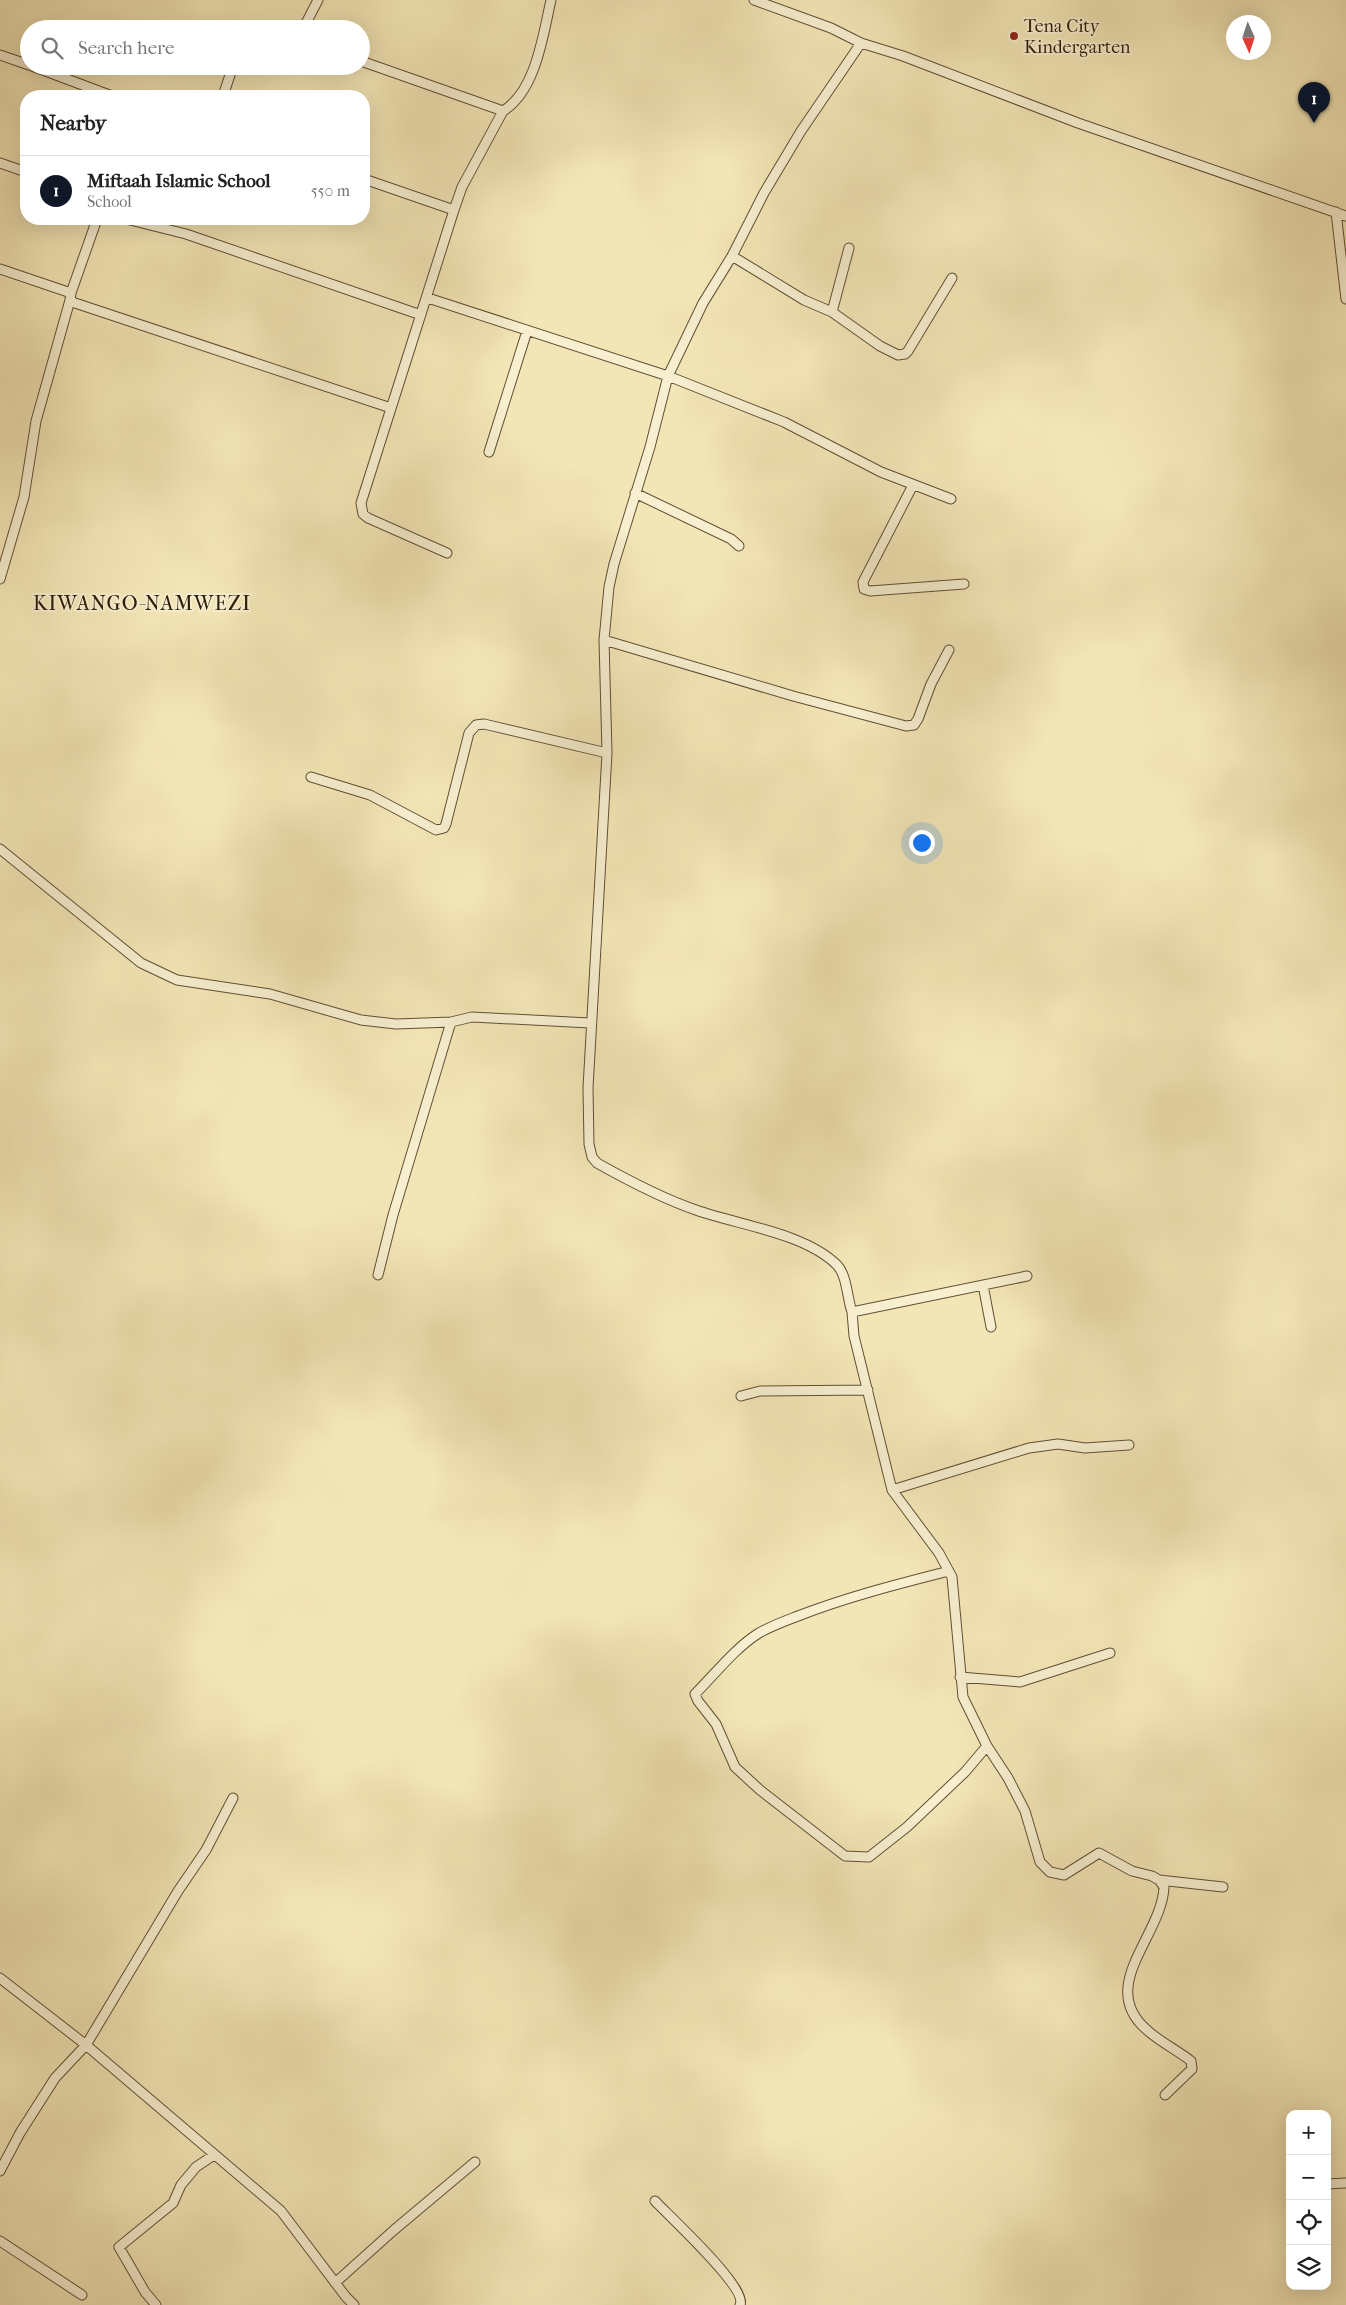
<!DOCTYPE html>
<meta charset="utf-8">
<style>
:root{--surface:#fff;--page:#f6f6f6;--text:#222;--muted:#767676;--line:#e0e0e0;--accent:#111827}
body{margin:0;font-family:"IM FELL French Canon",serif;background:var(--page);color:var(--text)}
.controls{position:absolute;right:15px;bottom:15px;display:grid;overflow:hidden;border-radius:10px;box-shadow:0 5px 20px #0002}
.controls button{width:45px;height:45px;display:grid;place-items:center;padding:0;border:0;border-bottom:1px solid var(--line);background:var(--surface);color:var(--text);font:25px sans-serif}
.compass{position:absolute;left:1226px;top:15px;width:45px;height:45px;border-radius:50%;background:var(--surface);box-shadow:0 5px 20px #0002;rotate:177deg}
.you{position:absolute;left:921px;top:842px;width:18px;height:18px;margin:-12px;border:4px solid #fff;border-radius:50%;background:#1a73e8;box-shadow:0 0 0 8px #1a73e833}
.badge{display:grid;place-items:center;width:32px;height:32px;border-radius:50%;background:var(--accent);color:#fff;font-size:16px;font-weight:700}
.pin{position:absolute;translate:-50% -41px;filter:drop-shadow(0 1px 2px #0008)}
.pin::after{content:'';position:absolute;top:26px;width:18px;height:15px;background:inherit;clip-path:polygon(0 0,100% 0,50% 100%)}
.list{margin:0;padding:0;list-style:none}
h2{display:flex;justify-content:space-between;align-items:center;height:65px;margin:0;padding:0 20px;font-size:21px}
h2 small{font-size:16px;font-weight:400;color:var(--muted)}
.list li{display:grid;grid-template-columns:32px 1fr auto;gap:15px;align-items:center;box-sizing:border-box;height:70px;padding:0 20px;border-top:1px solid var(--line)}
.list b{display:block;font-size:19px;white-space:nowrap}
.list p{margin:0;font-size:16px;white-space:nowrap;color:var(--muted)}
.list em{font-size:16px;font-style:normal;color:var(--muted)}
.icon{flex:none;width:28px;height:28px;fill:none;stroke:currentColor;stroke-width:2;stroke-linecap:round;stroke-linejoin:round}
.map{position:relative;flex:none;width:1346px;height:2305px;overflow:hidden}
.search{position:absolute;background:var(--surface);box-shadow:0 5px 20px #0002;left:20px;top:20px;width:350px;height:55px;display:flex;align-items:center;gap:12px;box-sizing:border-box;padding:0 18px;border-radius:28px;color:var(--muted);font-size:19px}
.panel{position:absolute;background:var(--surface);box-shadow:0 5px 20px #0002;left:20px;top:90px;width:350px;height:135px;border-radius:20px}
.map>svg:first-child{display:block}
.lines{fill:none;stroke-linecap:round;stroke-linejoin:round}
.street-casing{stroke:#604f34;stroke-width:11}
.street{stroke:#f7efd0;stroke-width:9}
.poi-dot{fill:#8f2418;stroke:#f7efd0;stroke-width:2}
.labels{text-anchor:middle;stroke-width:4;stroke-linejoin:round;paint-order:stroke}
.poi-label{font-size:18px;fill:#2f1d08;stroke:#f7efd0;text-anchor:start}
.quarter-label{font-size:20px;letter-spacing:1px;fill:#2f1d08;stroke:#f7efd0}
</style>
<div class="map">
<svg width="1346" height="2305" viewBox="0 0 1346 2305">
<rect width="100%" height="100%" fill="#f3e6b6"/>
<filter id="stains"><feTurbulence type="fractalNoise" baseFrequency=".004" numOctaves="4"/><feColorMatrix values="0 0 0 0 .2 0 0 0 0 .09 0 0 0 0 .02 0 0 0 .5 -.17"/></filter>
<radialGradient id="worn" r=".72"><stop offset=".6" stop-color="#630" stop-opacity="0"/><stop offset="1" stop-color="#630" stop-opacity=".3"/></radialGradient>
<g class="lines">
<g class="street-casing">
<path id="street" d="M754,0l77,28 30,15 42,13 175,67 268,93
M303,29l15,-29
M861,43l-60,88 -37,62 -32,63 -29,47 -35,73 -18,71 -36,117 -5,23 -5,53 3,113 -19,335 1,56 3,13 5,6c32,18 64,35 99,47 42,15 109,23 141,55 10,10 10,33 15,47l175,-36
M0,55l29,10
M361,61l142,50
M32,66l80,30
M223,96l10,-30
M0,163l26,9
M364,179l90,31
M1336,212l10,87
M97,219l-26,74 -1,7 5,3 316,105
M126,219l60,15 235,81
M732,256l72,44 28,12 48,34 18,9 7,-1 3,-3 44,-73
M0,269l71,24
M428,298l240,78 116,46 97,50 70,27
M832,312l17,-64
M489,452l38,-121
M913,485l-50,97 1,7 6,2 94,-7
M635,493l96,46 8,7
M447,553l-79,-35 -5,-4 -2,-11 93,-293 8,-23 41,-76c33,-20 40,-76 48,-111
M0,579l24,-82 12,-76 34,-121
M604,640l189,56 113,30 8,-1 4,-6 13,-35 18,-34
M311,777l59,18 66,35 8,-2 2,-4 23,-91 7,-8 8,-1 123,29
M0,849l141,114 36,17 93,14 91,26 35,4 55,-2 21,-5 118,6
M378,1275l15,-60 58,-193
M983,1285l8,42
M852,1312l2,24 38,154 47,63 13,24 11,120 24,49 21,32 17,33 15,51 10,10 14,3 35,-22 33,18 20,5 7,4 5,7c-2,49 -68,99 -17,143 13,12 30,20 44,31l1,8 -27,26
M741,1396l19,-5 108,-1
M892,1490l137,-42 29,-4 27,4 44,-3
M949,1571c-51,13 -102,26 -151,45 -13,5 -27,10 -39,17 -24,15 -44,41 -64,61l3,7 18,23 19,43 25,23 85,66 24,1 38,-30 58,-55 22,-26
M960,1677l60,5 90,-29
M1159,1880l64,7
M0,1978l86,67 195,166 65,86 8,8
M0,2171l20,-38 35,-55 31,-33 92,-154 28,-41 27,-52
M1327,2184l19,-1
M655,2201c14,15 93,87 85,104
M0,2241l82,54
M335,2283l59,-53 81,-68
M156,2305l-11,-13 -26,-45 54,-44 8,-18 15,-18 18,-12"/>
</g>
<use href="#street" class="street"/>
</g>
<circle class="poi-dot" cx="1014" cy="36" r="5"/>
<g class="labels">
<g class="poi-label">
<text x="1024" y="32">Tena City<tspan x="1024" dy="21">Kindergarten</tspan></text>
</g>
<g class="quarter-label">
<text x="142" y="610">KIWANGO-NAMWEZI</text>
</g>
</g>
<rect width="100%" height="100%" filter="url(#stains)"/>
<rect width="100%" height="100%" fill="url(#worn)"/>
</svg>
<div class="controls">
<button>+</button>
<button>−</button>
<button><svg class="icon" aria-label="locate" viewBox="0 0 24 24"><circle cx="12" cy="12" r="6"/><path d="M12 2v4M12 18v4M2 12h4M18 12h4"/></svg></button>
<button><svg class="icon" aria-label="layers" viewBox="0 0 24 24"><path d="M12 4l9 5-9 5-9-5zM3 14l9 5 9-5"/></svg></button>
</div>
<svg class="compass" viewBox="-18 -18 36 36"><path d="M0-13l5 13h-10z" fill="#e53935"/><path d="M0 13l5-13h-10z" fill="#767676"/></svg>
<div class="you"></div>
<div class="pin badge" style="left:1314px;top:123px">1</div>
<div class="search"><svg class="icon" aria-label="search" viewBox="0 0 24 24"><circle cx="10" cy="10" r="6"/><path d="M15 15l6 6"/></svg>Search here</div>
<section class="panel">
<h2>Nearby<small></small></h2>
<ul class="list">
<li><span class="badge">1</span><div><b>Miftaah Islamic School</b><p>School</p></div><em>550 m</em></li>
</ul>
</section>
</div>
